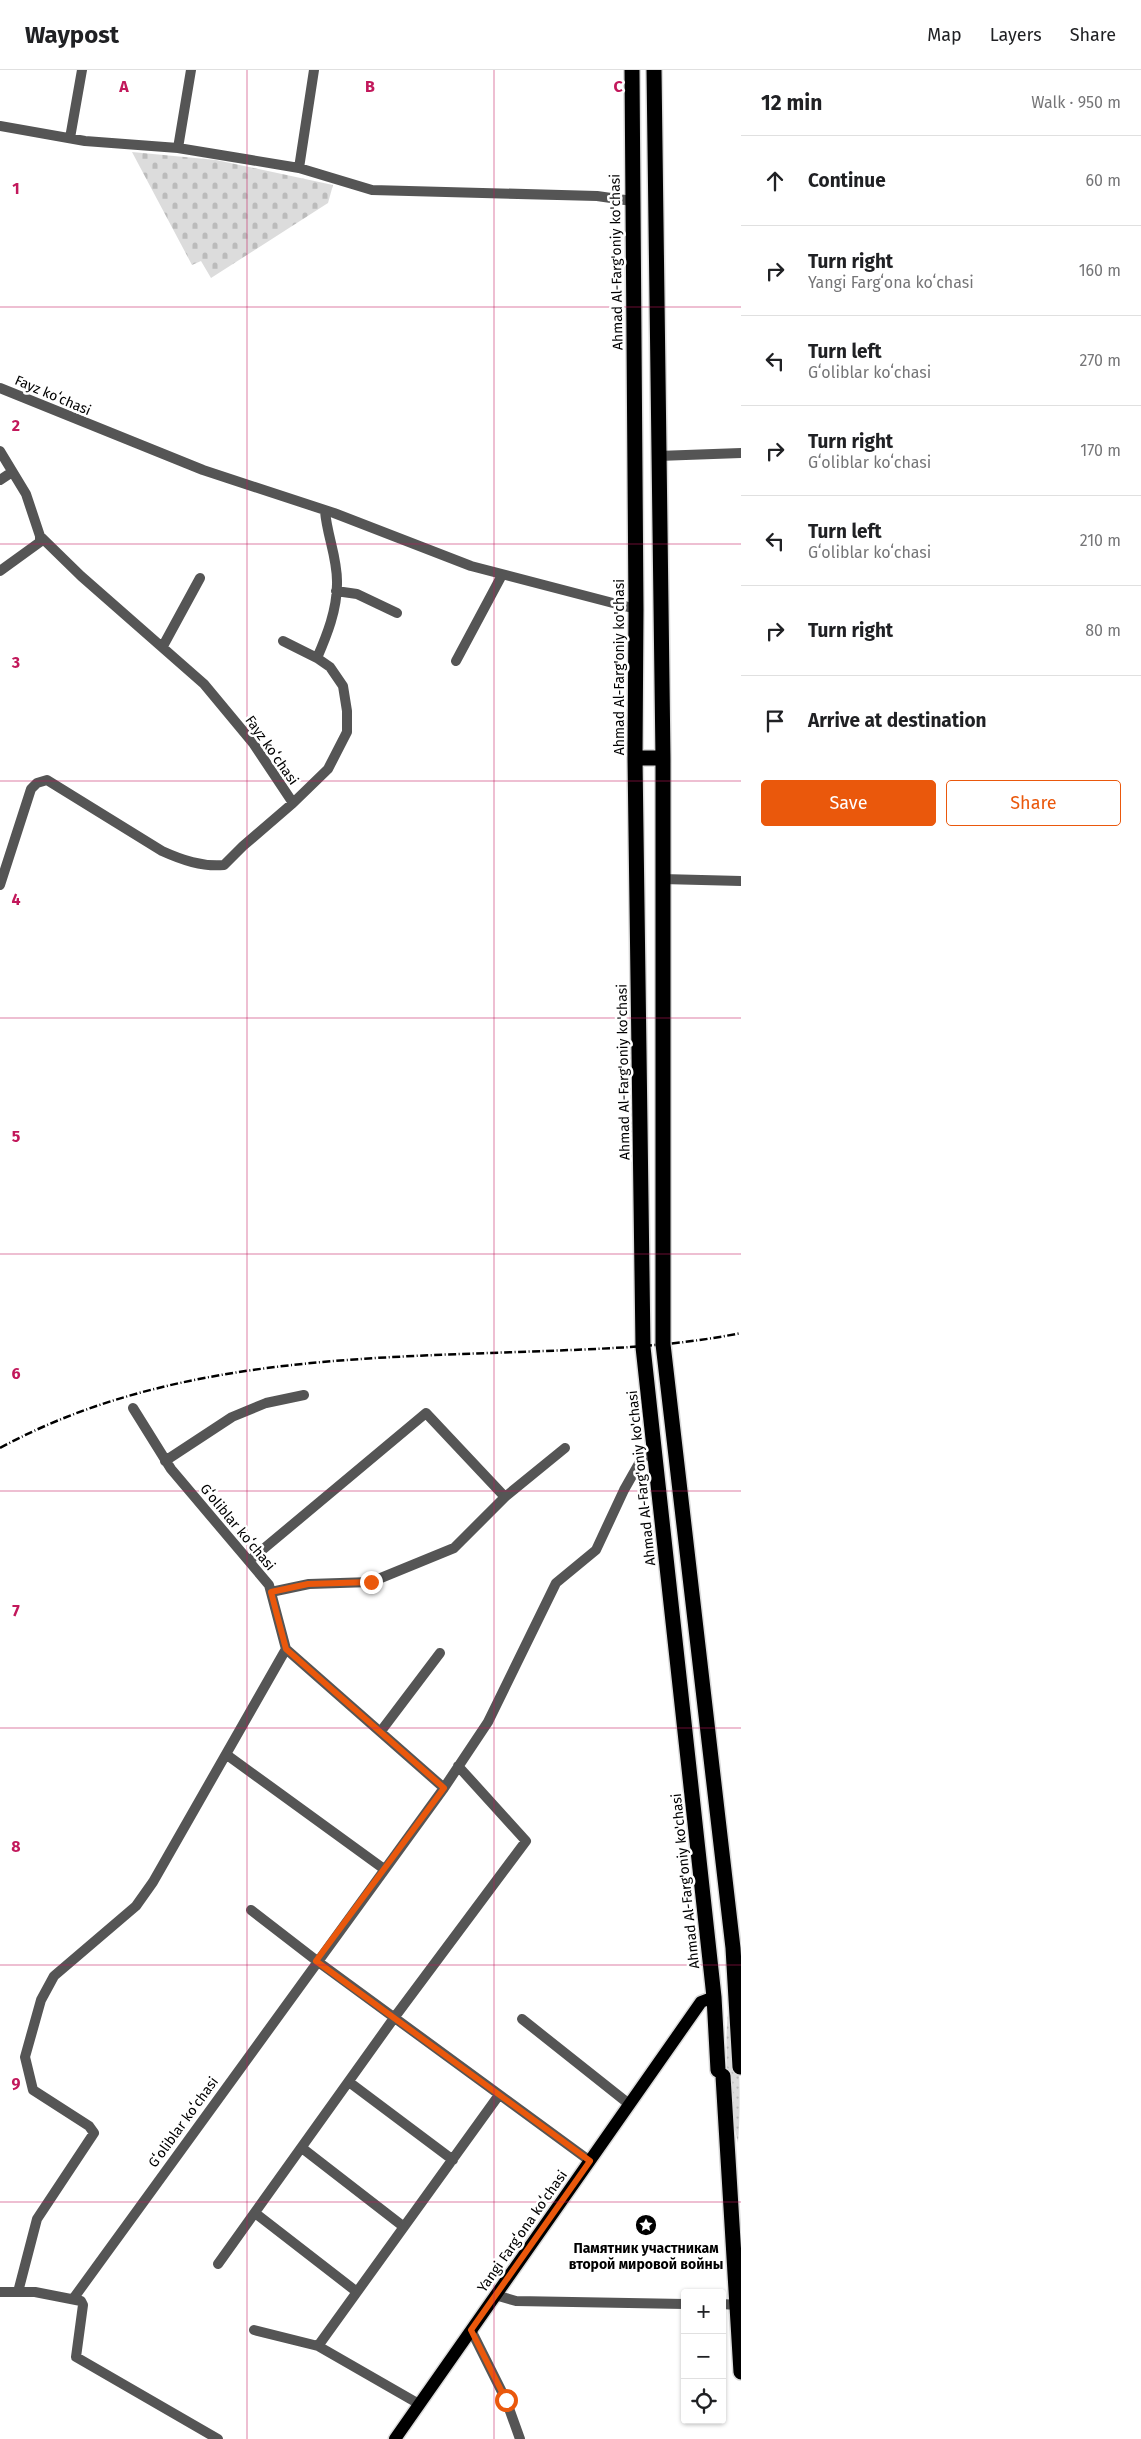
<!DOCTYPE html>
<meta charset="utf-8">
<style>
:root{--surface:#fff;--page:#f6f6f6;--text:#202124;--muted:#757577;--line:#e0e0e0;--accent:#ea580c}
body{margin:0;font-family:"Fira Sans",sans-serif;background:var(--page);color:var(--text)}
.controls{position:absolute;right:15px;bottom:15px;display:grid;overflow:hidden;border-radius:5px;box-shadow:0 1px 4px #0004}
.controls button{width:45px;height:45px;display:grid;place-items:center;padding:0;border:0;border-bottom:1px solid var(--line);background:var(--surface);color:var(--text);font:25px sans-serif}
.stop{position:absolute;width:15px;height:15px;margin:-11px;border:4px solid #ea580c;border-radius:50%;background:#fff}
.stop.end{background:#ea580c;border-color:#fff;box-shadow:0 1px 5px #0008}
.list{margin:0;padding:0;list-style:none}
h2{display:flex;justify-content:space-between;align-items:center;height:65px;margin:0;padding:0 20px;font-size:21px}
h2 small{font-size:16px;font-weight:400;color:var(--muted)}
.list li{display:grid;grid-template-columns:32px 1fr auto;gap:15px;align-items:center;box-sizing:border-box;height:90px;padding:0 20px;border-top:1px solid var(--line)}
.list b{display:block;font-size:19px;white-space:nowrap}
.list p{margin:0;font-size:16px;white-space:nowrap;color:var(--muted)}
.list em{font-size:16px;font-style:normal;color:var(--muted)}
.actions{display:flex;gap:10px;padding:15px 20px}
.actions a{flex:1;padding:11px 0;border:1px solid var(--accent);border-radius:5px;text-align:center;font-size:18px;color:var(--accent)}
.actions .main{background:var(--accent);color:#fff}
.icon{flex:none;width:28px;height:28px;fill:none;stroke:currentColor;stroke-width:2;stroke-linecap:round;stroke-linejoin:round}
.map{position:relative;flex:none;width:741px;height:2369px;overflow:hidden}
header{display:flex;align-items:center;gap:30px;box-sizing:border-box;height:70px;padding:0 25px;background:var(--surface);border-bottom:1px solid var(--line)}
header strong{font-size:24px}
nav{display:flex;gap:28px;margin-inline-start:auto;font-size:18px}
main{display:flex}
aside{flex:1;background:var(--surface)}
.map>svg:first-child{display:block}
.grass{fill:url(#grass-dots)}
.cemetery{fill:url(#cemetery-stones)}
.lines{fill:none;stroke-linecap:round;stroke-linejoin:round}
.major-casing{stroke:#dbdbdb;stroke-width:15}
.highway-casing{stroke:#dbdbdb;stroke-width:18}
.minor{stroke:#555;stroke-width:10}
.major{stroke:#000;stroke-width:12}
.highway{stroke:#000;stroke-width:15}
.rail{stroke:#000;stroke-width:2.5;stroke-dasharray:8 2.5 1 2.5;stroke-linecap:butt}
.route{stroke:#ea580c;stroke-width:6}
.grid{fill:none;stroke:#c2185b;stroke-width:1;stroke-opacity:0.55}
.labels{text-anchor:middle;stroke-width:5;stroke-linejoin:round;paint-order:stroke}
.street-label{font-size:14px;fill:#000;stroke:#fff}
.poi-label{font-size:14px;font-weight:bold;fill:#000;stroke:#fff}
.grid-label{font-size:16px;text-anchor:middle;font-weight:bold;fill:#c2185b;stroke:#fff;stroke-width:5;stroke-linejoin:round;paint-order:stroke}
</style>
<header>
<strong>Waypost</strong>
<nav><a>Map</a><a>Layers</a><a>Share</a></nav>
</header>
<main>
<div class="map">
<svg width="741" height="2369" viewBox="0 0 741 2369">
<defs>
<pattern id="grass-dots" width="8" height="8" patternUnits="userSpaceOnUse" patternTransform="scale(1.25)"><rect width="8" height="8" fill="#dcdcdc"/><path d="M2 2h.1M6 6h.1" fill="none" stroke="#bbb" stroke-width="1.8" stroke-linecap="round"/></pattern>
<pattern id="cemetery-stones" width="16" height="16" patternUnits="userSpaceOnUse" patternTransform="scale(1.25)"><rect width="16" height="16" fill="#dcdcdc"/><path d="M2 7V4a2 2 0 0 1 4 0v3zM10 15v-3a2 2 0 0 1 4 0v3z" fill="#bbb"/></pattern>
</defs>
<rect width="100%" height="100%" fill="#fff"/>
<path class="grass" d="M729,1935c12,37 12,99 9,138 -10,-39 -15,-98 -9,-138z"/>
<path class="cemetery" d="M132,82l84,8 117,25 -5,18 -117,75 -10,-17 -9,4z"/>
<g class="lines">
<g class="major-casing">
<path id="major" d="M395,2369l306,-437 13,-5"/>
</g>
<g class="highway-casing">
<path id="highway" d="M632,0l4,539 -1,149 8,589 71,650 4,73
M654,0l9,688v586l70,604 7,119
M635,688h28
M723,2006l18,296"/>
</g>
<path class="minor" d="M0,56l85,15 93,7 73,12 48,8 73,22 225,6 35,5
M70,68l12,-68
M178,78l13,-78
M299,98l15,-98
M0,318l203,82 131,43 137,53 165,43
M0,381l26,43 14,42 41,40 123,108 49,59 40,60 -50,43 -19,19c-22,2 -42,-5 -62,-14l-115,-71 -10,3 -6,6 -31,96
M658,386l83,-3
M0,410l12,-8
M0,501l40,-29v-6
M336,521l21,3 40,19
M283,571l34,17c10,-23 20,-48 20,-74 1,-25 -10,-48 -12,-73
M163,576l37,-68
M456,591l46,-86
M293,733l35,-34 19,-37v-21l-4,-25 -13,-19 -13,-9
M662,809l79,2
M133,1338l38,61 98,116 17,64 158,139
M165,1391l67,-44 34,-14 38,-8
M249,1491l177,-148 79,84
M271,1522l38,-8 62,-2 83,-34 51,-51 60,-49
M381,1661l59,-78
M227,1685l157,114
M251,1840l66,51 273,200
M522,1949l107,85
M349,2012l104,78
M302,2078l102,79
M255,2143l102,79
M218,2194l176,-246 132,-177 -68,-75
M0,2222h35l46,9 2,4 -7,52 142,82
M18,2222l19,-73 57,-86 -5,-7 -56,-36 -8,-33 16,-57 13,-24 82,-70 17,-24 133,-233
M495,2225l21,6 169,3
M73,2229l371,-511 44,-66 68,-139 40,-33 28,-60 17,-30 14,-13
M722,2234l15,1
M254,2260l64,16 181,-251
M471,2260l35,70 14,39
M318,2276l101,58"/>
<use href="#major" class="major"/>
<use href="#highway" class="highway"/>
<path class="rail" d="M0,1378c158,-86 343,-90 518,-96 75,-3 149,-4 223,-19"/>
</g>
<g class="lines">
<path class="route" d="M371,1512l-63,2 -37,8 15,57 158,139 -128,173 274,200 -119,169 35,70"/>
</g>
<path class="grid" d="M247,0v2369M494,0v2369M0,237h741M0,474h741M0,711h741M0,948h741M0,1184h741M0,1421h741M0,1658h741M0,1895h741M0,2132h741"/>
<defs>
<g id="sight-disc" transform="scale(1.125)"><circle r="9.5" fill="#000" stroke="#fff"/><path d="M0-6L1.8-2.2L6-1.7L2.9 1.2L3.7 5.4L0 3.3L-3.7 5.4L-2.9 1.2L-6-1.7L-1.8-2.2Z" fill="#fff"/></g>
</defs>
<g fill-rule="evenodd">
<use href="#sight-disc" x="646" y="2155"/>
</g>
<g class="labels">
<g class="street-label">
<text transform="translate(616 192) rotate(-91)" y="5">Ahmad Al-Farg'oniy ko'chasi</text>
<text transform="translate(53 325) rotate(23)" y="5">Fayz koʻchasi</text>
<text transform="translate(619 597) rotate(-90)" y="5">Ahmad Al-Farg'oniy ko'chasi</text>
<text transform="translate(272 680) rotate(55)" y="5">Fayz koʻchasi</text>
<text transform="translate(623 1002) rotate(-91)" y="5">Ahmad Al-Farg'oniy ko'chasi</text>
<text transform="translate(641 1408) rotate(-96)" y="5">Ahmad Al-Farg'oniy ko'chasi</text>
<text transform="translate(238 1457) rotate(50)" y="5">Gʻoliblar koʻchasi</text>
<text transform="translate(685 1811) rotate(-96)" y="5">Ahmad Al-Farg'oniy ko'chasi</text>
<text transform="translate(183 2052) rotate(-54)" y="5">Gʻoliblar koʻchasi</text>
<text transform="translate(522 2161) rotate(-55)" y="5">Yangi Fargʻona koʻchasi</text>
</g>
<g class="poi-label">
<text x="646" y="2183">Памятник участникам<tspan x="646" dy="16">второй мировой войны</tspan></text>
</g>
</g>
<g class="grid-label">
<text x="124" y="22">A</text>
<text x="370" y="22">B</text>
<text x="618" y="22">C</text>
<text x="16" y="124">1</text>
<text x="16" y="361">2</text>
<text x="16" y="598">3</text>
<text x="16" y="835">4</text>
<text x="16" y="1072">5</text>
<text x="16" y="1309">6</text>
<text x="16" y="1546">7</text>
<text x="16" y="1782">8</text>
<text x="16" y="2019">9</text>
</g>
</svg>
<div class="controls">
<button>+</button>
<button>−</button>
<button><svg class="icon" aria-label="locate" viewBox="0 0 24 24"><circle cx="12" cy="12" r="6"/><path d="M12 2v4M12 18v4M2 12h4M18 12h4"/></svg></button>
</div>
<div class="stop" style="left:506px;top:2330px"></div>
<div class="stop end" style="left:371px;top:1512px"></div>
</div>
<aside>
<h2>12 min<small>Walk · 950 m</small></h2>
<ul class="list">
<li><svg class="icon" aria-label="ahead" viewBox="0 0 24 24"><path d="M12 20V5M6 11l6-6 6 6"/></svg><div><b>Continue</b></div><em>60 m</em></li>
<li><svg class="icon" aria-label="right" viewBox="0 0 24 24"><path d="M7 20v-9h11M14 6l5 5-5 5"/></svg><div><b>Turn right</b><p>Yangi Fargʻona koʻchasi</p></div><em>160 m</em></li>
<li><svg class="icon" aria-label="left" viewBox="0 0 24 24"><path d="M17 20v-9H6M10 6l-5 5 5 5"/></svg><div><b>Turn left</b><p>Gʻoliblar koʻchasi</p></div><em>270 m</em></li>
<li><svg class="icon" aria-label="right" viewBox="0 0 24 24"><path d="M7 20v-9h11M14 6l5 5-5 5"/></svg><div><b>Turn right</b><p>Gʻoliblar koʻchasi</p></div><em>170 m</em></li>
<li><svg class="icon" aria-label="left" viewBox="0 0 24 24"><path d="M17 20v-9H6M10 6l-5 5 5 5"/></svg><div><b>Turn left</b><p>Gʻoliblar koʻchasi</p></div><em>210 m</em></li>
<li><svg class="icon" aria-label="right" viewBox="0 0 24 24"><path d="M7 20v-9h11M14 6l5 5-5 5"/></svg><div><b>Turn right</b></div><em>80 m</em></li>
<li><svg class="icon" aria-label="arrive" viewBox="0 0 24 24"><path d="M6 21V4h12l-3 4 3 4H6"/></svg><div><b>Arrive at destination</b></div></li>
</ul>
<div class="actions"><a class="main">Save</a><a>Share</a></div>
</aside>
</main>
